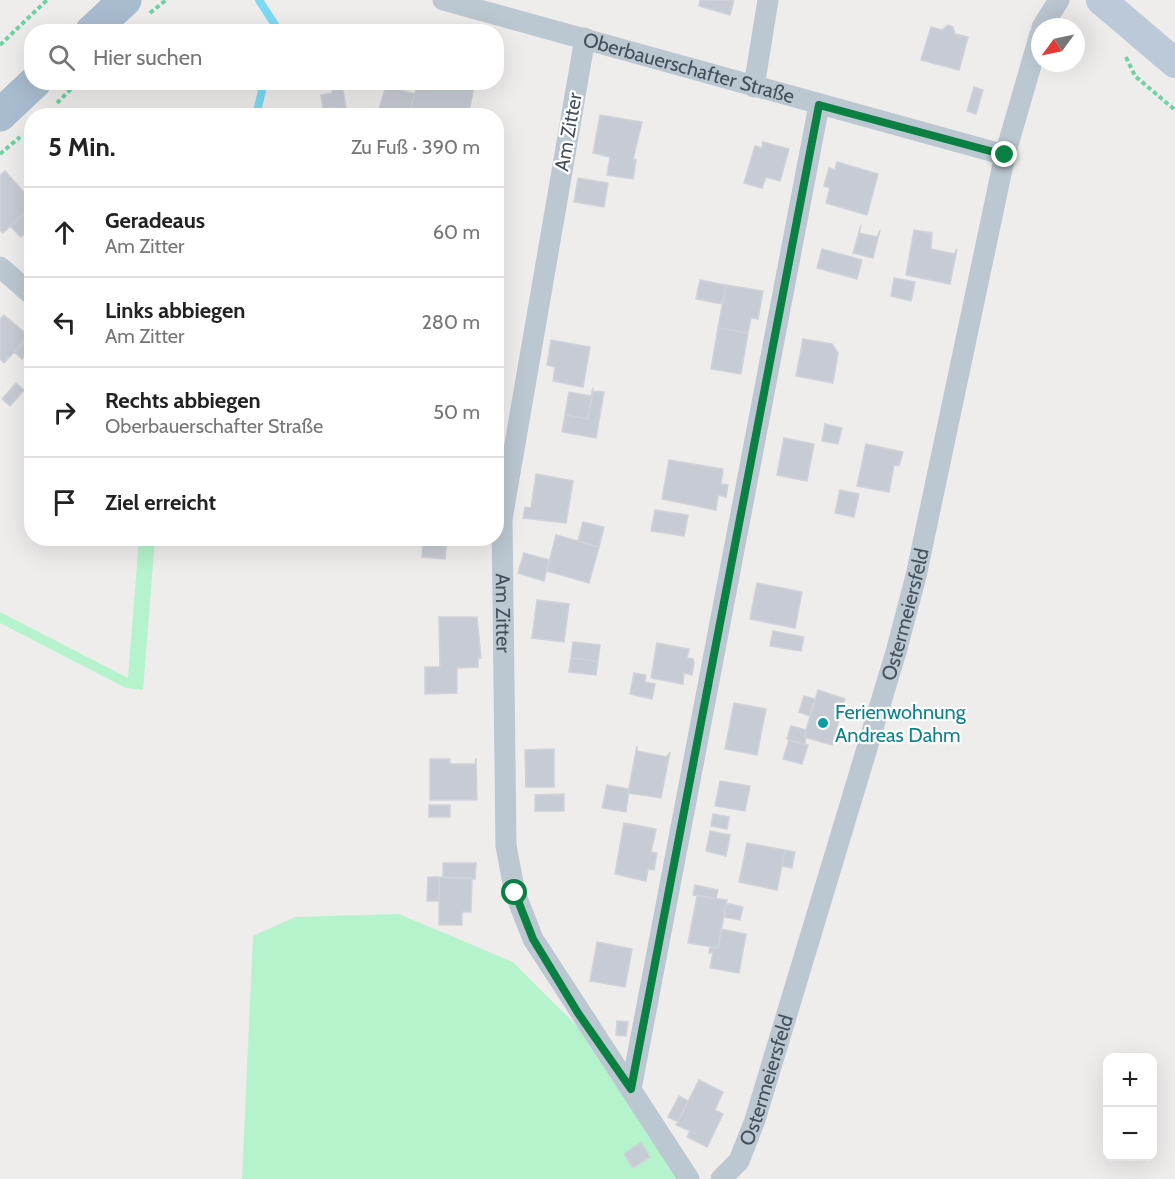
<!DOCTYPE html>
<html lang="de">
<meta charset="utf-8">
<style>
:root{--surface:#fff;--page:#f6f6f6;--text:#222;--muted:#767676;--line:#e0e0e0}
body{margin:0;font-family:Cabin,sans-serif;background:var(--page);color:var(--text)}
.controls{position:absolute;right:18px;bottom:18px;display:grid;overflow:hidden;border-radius:12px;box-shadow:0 6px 24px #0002}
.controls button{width:54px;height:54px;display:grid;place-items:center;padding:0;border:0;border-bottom:2px solid var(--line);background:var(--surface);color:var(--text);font:30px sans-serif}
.compass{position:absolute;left:1031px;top:18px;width:54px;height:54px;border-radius:50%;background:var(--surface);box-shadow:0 6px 24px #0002;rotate:237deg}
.stop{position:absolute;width:18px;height:18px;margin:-14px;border:4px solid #0b8043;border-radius:50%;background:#fff}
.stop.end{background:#0b8043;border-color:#fff;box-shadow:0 2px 6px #0008}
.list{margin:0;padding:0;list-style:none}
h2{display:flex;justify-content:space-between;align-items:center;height:78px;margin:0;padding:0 24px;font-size:26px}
h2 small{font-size:20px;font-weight:400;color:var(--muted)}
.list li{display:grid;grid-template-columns:39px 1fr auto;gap:18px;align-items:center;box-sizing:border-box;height:90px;padding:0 24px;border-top:2px solid var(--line)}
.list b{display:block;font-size:22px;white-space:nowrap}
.list p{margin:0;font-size:20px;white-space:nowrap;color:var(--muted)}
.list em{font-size:20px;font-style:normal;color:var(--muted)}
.icon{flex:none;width:33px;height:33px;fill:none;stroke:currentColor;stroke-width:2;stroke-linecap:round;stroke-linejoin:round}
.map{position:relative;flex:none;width:1175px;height:1179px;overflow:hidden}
.search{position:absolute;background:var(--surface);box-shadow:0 6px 24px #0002;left:24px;top:24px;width:480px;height:66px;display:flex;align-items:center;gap:15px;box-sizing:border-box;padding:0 21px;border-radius:24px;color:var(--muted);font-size:22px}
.panel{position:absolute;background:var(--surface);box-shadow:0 6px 24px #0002;left:24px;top:108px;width:480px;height:438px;border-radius:24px}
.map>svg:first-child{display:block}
.green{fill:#b5f3cd}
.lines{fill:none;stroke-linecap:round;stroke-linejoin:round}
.stream{stroke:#7ddaf4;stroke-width:8}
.building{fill:#c7cbd3;stroke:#cfd2d9;stroke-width:1.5}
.path{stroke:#6ad4a1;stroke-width:4;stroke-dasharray:4.5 3;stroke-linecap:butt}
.minor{stroke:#bbc7d1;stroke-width:21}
.secondary{stroke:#bcc9d8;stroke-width:30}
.primary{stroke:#a9bbcf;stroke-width:33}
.route{stroke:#0b8043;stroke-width:8}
.culture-dot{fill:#0f9aa8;stroke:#fff;stroke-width:2}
.labels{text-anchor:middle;stroke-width:4.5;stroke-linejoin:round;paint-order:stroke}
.street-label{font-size:20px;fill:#434f5b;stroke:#fff}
.culture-label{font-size:20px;fill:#0d838f;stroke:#fff;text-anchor:start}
</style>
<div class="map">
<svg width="1175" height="1179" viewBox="0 0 1175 1179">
<rect width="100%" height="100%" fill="#efecec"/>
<path class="green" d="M139,539h16l-12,151 -17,-2 -126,-65v-11l128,66z
M399,914l114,48 65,65 121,152h-457l11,-243 42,-19z"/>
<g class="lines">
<path class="stream" d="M259,0l18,28 -1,4
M256,116l8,-34"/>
</g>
<path class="building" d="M700,0h34l-4,15 -31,-9z
M948,25l5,2 2,7 13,3 -9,33 -38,-10 10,-33 11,3z
M409,27l16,5h-17z
M418,82h40l16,5 -6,29h-45l-13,-5z
M342,86l5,27 -10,2 -1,-8 -13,2 -2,-14 11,-2v-5z
M386,86l29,8 -7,22h-31z
M974,87l9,3 -7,24 -9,-3z
M600,115l42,7 -9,37 3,1 -3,19 -26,-4 3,-18 -17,-4z
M763,142l26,7 -9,32 -14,-4 -4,11 -18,-5 11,-37 7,2z
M837,162l41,12 -11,41 -41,-12 4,-15 -6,-2 5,-18 6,2z
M5,171l27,30v6l-29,26 -3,-3v-55z
M578,178l30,5 -4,24 -30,-5z
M32,207v21l-11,9 -11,-11z
M861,225l-2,8 18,4 3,-7 -7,28 -20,-5z
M914,230l18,3 -1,16 23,5 3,-5 -7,35 -44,-9z
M822,249l40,11 -5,19 -40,-11z
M894,278l21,4 -4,19 -20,-5z
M700,280l26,5 -3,19 -27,-5z
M726,285l37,6 -5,28 -7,-1 -3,15 -30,-5z
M4,315l25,21 -25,27 -4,-4v-40z
M718,328l30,5 -7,41 -30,-5z
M29,336l3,2v10l-10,11 -8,-7z
M803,339l29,5 6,9 -5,30 -37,-7z
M551,340l39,7 -7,40 -30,-6 2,-14 -8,-2z
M16,383l8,7 -14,16 -8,-7z
M593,388l-5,31 -23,-4 4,-23 22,4z
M593,391l11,1 -8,46 -34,-6 3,-17 23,4z
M825,424l17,4 -4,16 -16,-3z
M784,438l30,6 -7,37 -30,-6z
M866,444l37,8 -4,14 -5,-1 -5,27 -32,-6z
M669,460l54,9 -2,15 7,1 -2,12 -8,-2 -2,15 -54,-11z
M536,474l37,7 -7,42 -43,-5 2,-11 6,1z
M840,490l19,4 -5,23 -19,-4z
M655,510l33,5 -4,21 -33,-5z
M583,522l21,5 -5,20 -21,-6z
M556,535l43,12 -10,36 -42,-12z
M423,538h24l-2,21 -23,-2z
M524,553l25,7 -5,21 -26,-8z
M757,583l45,9 -7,36 -45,-9z
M537,600l32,4 -5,38 -32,-4z
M439,617h38l4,41h-3v9l-21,1v25l-32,1v-27h15z
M773,631l31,6 -3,14 -31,-5z
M573,642l27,3 -2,16 -27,-3z
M657,643l32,6 -2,9 6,1 1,4 -2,12 -8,-2 -1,11 -32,-6z
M571,658l27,3 -2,14 -27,-3z
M634,673l12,2 -1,7 10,2 -3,15 -22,-5z
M818,690l27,9 -13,46 -28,-8z
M804,696l11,3 -5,17 -11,-4z
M734,703l32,6 -9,46 -32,-6z
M791,726l15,4 -1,15 -18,-6z
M789,740l19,5 -6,19 -19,-5z
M637,746v5l30,6 3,-5 -9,46 -33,-5z
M554,749v38h-28l-1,-37z
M476,758l1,42h-47v-41h20v5h25z
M720,781l30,5 -5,25 -30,-5z
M607,785l22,4 -3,23 -24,-4z
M564,794v17h-29v-16z
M429,805h21v12h-21z
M713,814l16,3 -2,12 -16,-3z
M624,823l32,6 -5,23 6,1 -3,17 -6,-1 -2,12 -31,-7z
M710,831l20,4 -4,21 -20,-5z
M747,843l38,7 -8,40 -38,-8z
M785,850l10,2 -3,16 -10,-2z
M443,863h33l-1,16 -32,-1z
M428,877h11v24h-12z
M439,877l33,1 -1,34h-9v13h-23z
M695,885l23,5 -2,8 -23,-3z
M697,896l30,4 -9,48 -30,-5z
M726,903l17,4 -3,13 -16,-3z
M721,929l25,5 -7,39 -29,-5 3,-15h-4l1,-6 8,1z
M597,942l35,7 -7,38 -35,-6z
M617,1021l11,1 -2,14 -10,-1z
M699,1080l24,12 -8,18 8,4 -16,33 -20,-10 3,-6 -14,-6z
M679,1096l9,5 -10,21 -10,-5z
M641,1142l9,15 -17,11 -9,-14z"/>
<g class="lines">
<path class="path" d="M150,13l16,-13
M0,45l47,-45
M1126,57l9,19 40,34
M57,103l21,-21
M0,154l20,-17"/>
<g class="minor">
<path id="s1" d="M443,0l562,155"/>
<path d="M1042,27l17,-27"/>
<path id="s2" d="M585,38l-83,481 4,327 9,47 18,46 156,240"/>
<path d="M754,87l14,-87"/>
<path d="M0,267l32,28"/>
<path d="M631,1089l188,-984"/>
<path id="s3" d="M721,1179l18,-18 16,-41 141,-468 20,-76 89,-421 35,-121"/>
</g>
<path class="secondary" d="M1101,0l74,63"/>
<path class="primary" d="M91,32l34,-32
M0,115l35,-33"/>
</g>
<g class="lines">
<path class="route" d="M515,893l18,46 45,74 53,76 188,-984 186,50"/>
</g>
<circle class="culture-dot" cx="823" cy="723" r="6"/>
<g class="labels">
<g class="street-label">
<text dy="7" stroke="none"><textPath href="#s1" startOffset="255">Oberbauerschafter Straße</textPath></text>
<text transform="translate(568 132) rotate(-80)" y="7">Am Zitter</text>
<text dy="7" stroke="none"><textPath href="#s2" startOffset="582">Am Zitter</textPath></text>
<text dy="7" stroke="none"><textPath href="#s3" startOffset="597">Ostermeiersfeld</textPath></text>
<text dy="7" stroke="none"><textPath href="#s3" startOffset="111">Ostermeiersfeld</textPath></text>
</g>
<g class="culture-label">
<text x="835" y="719">Ferienwohnung<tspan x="835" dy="23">Andreas Dahm</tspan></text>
</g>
</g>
</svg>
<div class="controls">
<button>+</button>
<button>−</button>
</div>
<svg class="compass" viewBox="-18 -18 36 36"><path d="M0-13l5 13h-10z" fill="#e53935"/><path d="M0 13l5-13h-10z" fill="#767676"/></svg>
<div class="stop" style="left:515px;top:893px"></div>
<div class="stop end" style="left:1005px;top:155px"></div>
<div class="search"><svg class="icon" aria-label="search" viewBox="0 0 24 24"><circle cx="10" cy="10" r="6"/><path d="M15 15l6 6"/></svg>Hier suchen</div>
<section class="panel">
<h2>5 Min.<small>Zu Fuß · 390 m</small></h2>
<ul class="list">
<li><svg class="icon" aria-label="ahead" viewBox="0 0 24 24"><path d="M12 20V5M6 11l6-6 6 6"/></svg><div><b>Geradeaus</b><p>Am Zitter</p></div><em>60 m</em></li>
<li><svg class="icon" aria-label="left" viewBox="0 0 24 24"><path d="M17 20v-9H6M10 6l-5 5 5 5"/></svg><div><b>Links abbiegen</b><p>Am Zitter</p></div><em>280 m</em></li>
<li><svg class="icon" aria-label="right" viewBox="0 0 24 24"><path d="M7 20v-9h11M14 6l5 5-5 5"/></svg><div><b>Rechts abbiegen</b><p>Oberbauerschafter Straße</p></div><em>50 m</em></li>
<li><svg class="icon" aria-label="arrive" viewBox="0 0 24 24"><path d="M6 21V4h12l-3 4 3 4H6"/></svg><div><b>Ziel erreicht</b></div></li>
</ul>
</section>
</div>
